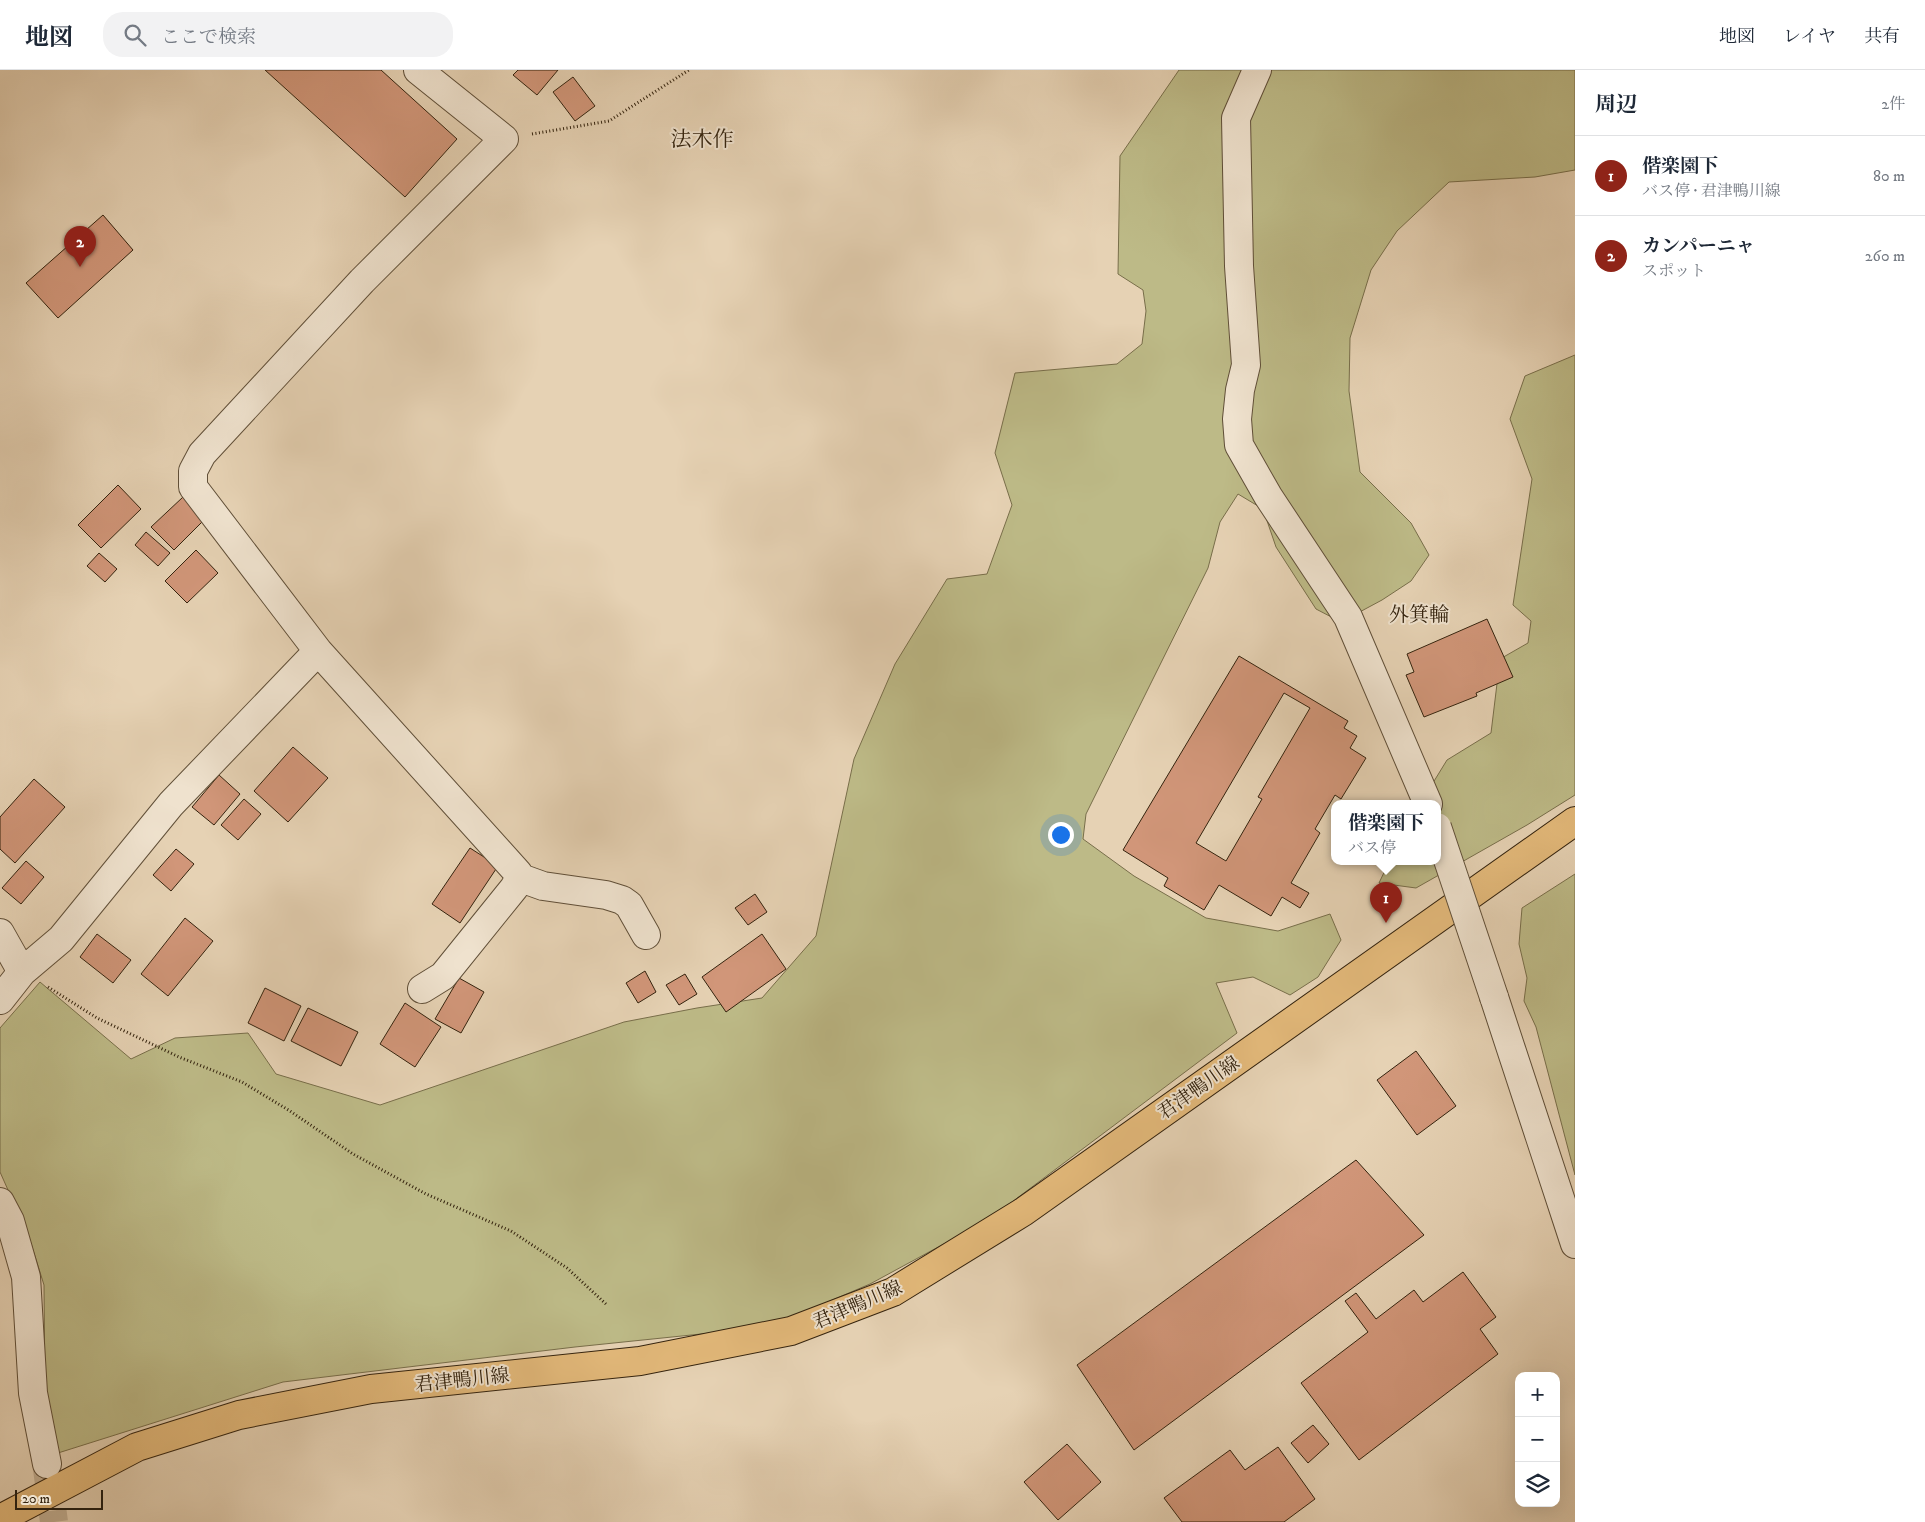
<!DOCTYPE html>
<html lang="ja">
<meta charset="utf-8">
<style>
:root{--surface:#fff;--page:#f2f2f3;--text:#1f2937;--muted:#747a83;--line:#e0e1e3;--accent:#8f2418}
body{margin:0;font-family:"IM FELL DW Pica","Noto Serif JP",serif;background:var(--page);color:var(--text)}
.controls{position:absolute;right:15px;bottom:15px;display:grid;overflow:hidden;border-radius:10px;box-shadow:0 5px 20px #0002}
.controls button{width:45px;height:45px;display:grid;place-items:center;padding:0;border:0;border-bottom:1px solid var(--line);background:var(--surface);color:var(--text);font:25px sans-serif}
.scale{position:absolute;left:15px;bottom:12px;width:88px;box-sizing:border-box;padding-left:5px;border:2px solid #34230e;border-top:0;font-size:14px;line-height:18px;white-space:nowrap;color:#34230e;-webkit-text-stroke:4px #efe2ce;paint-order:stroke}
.you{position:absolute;left:1060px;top:764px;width:18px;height:18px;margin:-12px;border:4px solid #fff;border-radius:50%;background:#1a73e8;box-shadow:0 0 0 8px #1a73e833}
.badge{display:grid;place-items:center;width:32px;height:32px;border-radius:50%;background:var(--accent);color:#fff;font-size:16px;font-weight:700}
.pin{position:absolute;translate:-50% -41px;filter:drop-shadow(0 1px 2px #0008)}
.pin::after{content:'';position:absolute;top:26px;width:18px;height:15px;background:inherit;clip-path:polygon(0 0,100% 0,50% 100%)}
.popup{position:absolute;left:1331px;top:730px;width:110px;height:65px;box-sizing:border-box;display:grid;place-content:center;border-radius:10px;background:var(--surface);filter:drop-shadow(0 1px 4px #0005);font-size:16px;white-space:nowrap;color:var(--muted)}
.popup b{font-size:19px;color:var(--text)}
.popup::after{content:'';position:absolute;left:50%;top:100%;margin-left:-10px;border:10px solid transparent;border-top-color:var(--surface)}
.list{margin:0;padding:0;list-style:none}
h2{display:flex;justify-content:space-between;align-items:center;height:65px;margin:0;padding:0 20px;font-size:21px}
h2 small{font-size:16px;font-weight:400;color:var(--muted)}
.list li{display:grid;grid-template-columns:32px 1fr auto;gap:15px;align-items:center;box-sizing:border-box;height:80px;padding:0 20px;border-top:1px solid var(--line)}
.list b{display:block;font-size:19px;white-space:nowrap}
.list p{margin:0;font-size:16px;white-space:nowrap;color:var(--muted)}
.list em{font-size:16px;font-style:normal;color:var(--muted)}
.icon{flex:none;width:28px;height:28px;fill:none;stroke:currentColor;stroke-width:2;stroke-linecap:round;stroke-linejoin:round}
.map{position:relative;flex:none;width:1575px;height:1452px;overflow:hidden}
header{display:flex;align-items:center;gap:30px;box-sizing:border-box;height:70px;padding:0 25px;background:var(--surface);border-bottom:1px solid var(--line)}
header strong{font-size:24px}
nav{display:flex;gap:28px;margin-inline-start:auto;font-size:18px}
.search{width:350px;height:45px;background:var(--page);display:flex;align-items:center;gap:12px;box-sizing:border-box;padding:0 18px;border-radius:20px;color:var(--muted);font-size:19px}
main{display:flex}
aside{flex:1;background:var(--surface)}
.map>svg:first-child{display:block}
.green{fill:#bdba87;stroke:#786e4a}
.building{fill:#d19679;stroke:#34230e;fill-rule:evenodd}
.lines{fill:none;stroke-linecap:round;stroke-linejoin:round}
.minor-tunnel{stroke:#c2af93;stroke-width:28;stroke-dasharray:28 14;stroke-linecap:butt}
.minor-casing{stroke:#604f38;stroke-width:30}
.major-casing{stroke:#34230e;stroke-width:30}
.path{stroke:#34230e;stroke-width:3;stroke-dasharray:1 2.5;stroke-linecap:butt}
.minor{stroke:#efe2ce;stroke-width:28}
.major{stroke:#e3b97a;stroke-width:28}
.minor-bridge-casing{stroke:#604f38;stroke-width:30;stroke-linecap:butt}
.minor-bridge{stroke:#efe2ce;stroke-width:28}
.labels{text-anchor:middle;stroke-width:4;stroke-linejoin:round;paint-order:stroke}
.street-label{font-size:19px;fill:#34230e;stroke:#efe2ce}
.neighbourhood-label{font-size:20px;fill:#34230e;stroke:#efe2ce}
.quarter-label{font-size:21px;fill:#34230e;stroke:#efe2ce}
</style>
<header>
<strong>地図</strong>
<div class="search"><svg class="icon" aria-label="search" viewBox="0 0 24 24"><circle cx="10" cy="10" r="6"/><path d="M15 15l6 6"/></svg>ここで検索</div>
<nav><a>地図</a><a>レイヤ</a><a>共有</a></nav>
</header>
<main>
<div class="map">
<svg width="1575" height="1452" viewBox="0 0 1575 1452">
<rect width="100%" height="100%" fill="#e6d2b4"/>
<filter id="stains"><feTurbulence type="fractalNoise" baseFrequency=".004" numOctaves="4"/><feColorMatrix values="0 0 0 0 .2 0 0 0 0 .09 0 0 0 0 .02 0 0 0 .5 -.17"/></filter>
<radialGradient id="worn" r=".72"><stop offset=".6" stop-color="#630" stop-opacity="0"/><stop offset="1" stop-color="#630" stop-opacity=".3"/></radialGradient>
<path class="green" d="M1179,0h396v100l-40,7 -86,5 -52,49 -26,39 -21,68 -1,53 11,81 51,51 18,32 -18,26 -29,19 -41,22 -25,-13 -40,-62 -13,-38 -25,-15 -18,28 -12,46 -122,246 -3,25 51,37 72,42 72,13 52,-17 11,26 -23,37 -28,18 -37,-18 -37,6 21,50 -249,187 -118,64 -101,43 -194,20 -292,35 -225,71 -13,-61 -1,-107 -15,-48 -29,-65v-144l40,-46 91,77 44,-21 73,-5 28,41 104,31 244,-83 73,-14 65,-10 54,-62 38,-177 41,-95 52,-85 40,-5 25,-69 -17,-52 20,-80 102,-9 25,-20 4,-33 -3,-21 -25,-16 2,-118z
M1575,285v440l-48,30 -111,63 -37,-5 10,-21h48v-58h-17l27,-44 44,-27 9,-74 28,-16 3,-22 -18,-16 19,-126 -22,-60 15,-43z
M1575,804v301l-39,-148 -12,-26 3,-23 -8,-34 3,-36z"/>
<path class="building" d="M265,0h116l76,69 -52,58z
M518,0h40l-21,25 -24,-20z
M573,7l22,29 -20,15 -22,-29z
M103,145l30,35 -75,68 -32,-35z
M118,415l23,24 -40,39 -23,-23z
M183,427l22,22 -31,31 -23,-23z
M146,462l24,21 -12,13 -23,-21z
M196,480l22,23 -31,30 -22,-22z
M99,483l18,16 -12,13 -18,-16z
M1487,549l26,58 -37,16 1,3 -53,21 -18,-42 8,-3 -7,-18z
M1239,586l109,65 -4,7 13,8 -7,12 16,10 -25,41 -6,-4 -20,34 5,4 -29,50 18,10 -9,15 -18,-11 -11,19 -52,-31 -15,25 -40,-24 4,-8 -45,-28zM1284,623l26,15 -52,89 4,2 -36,62 -30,-18z
M293,677l35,31 -40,44 -34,-31z
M219,705l21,19 -26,31 -22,-18z
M34,709l31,28 -50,56 -15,-14v-32z
M244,729l17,15 -23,26 -17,-15z
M470,778l28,18 -38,57 -28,-19z
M176,779l18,15 -23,27 -18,-16z
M26,791l18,16 -23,27 -19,-16z
M755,824l12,18 -19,13 -13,-17z
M185,848l28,23 -45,55 -27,-22z
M97,864l34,26 -18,23 -33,-26z
M762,864l24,35 -60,43 -24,-35z
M645,901l11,21 -18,11 -12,-20z
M685,904l12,20 -18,11 -13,-20z
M459,908l25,14 -23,41 -26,-14z
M265,918l36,18 -17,35 -36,-18z
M405,933l36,24 -26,40 -35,-23z
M308,938l50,24 -17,34 -50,-25z
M1416,981l40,55 -39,29 -40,-55z
M1356,1090l68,75 -290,215 -57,-85z
M1463,1202l33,45 -16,12 18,25 -139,106 -58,-77 67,-51 -23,-31 11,-8 20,26 38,-29 9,12z
M1313,1355l16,19 -21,19 -17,-20z
M1067,1374l34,38 -43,38 -34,-38z
M1278,1377l37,52 -31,23h-102l-18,-24 66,-48 15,20z"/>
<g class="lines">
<path class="minor-tunnel" d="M47,1399l7,53"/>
<g class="minor-casing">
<path id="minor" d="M1257,0l-21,48 3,148 7,99 -6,25 -3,29 2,26 29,51 80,121 80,187
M318,581l200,222v8l-4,7 -71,88 -21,13
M518,807l25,9 63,9 16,5 7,5 17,30
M0,863l22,39
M1494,927l81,247
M0,930l22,-28 39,-33 110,-135 147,-153 -125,-164v-16l9,-17 160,-173 142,-142 -86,-69
M0,1132l10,19 16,56 7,116 14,71"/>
</g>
<g class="major-casing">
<path id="major" d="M0,1449l137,-72 102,-32 132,-26 269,-28 151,-30 102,-39 130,-80 552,-391"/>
</g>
<path class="path" d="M532,64l77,-13 80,-51
M48,917l49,31 82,39 63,25 48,29 63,43 73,40 85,37 56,37 40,37"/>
<use href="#minor" class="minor"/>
<use href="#major" class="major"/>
<g class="minor-bridge-casing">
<path id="minor-bridge" d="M1437,757l57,170"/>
</g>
<use href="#minor-bridge" class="minor-bridge"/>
</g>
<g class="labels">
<g class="street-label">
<text transform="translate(1198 1017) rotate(-35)" y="7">君津鴨川線</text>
<text transform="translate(857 1234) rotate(-23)" y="7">君津鴨川線</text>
<text transform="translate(462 1309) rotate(-6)" y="7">君津鴨川線</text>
</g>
<g class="neighbourhood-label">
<text x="1419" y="551">外箕輪</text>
</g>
<g class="quarter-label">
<text x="702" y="76">法木作</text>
</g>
</g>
<rect width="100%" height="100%" filter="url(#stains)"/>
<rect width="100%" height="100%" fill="url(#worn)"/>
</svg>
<div class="controls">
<button>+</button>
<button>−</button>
<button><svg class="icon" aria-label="layers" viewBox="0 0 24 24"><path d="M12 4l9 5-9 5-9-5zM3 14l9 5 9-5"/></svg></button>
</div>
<div class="scale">20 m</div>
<div class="you"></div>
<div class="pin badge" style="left:1386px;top:853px">1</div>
<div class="popup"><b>偕楽園下</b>バス停</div>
<div class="pin badge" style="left:80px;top:197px">2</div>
</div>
<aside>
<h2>周辺<small>2件</small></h2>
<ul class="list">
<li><span class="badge">1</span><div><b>偕楽園下</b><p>バス停 · 君津鴨川線</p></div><em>80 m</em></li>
<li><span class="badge">2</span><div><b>カンパーニャ</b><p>スポット</p></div><em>260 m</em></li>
</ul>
</aside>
</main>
